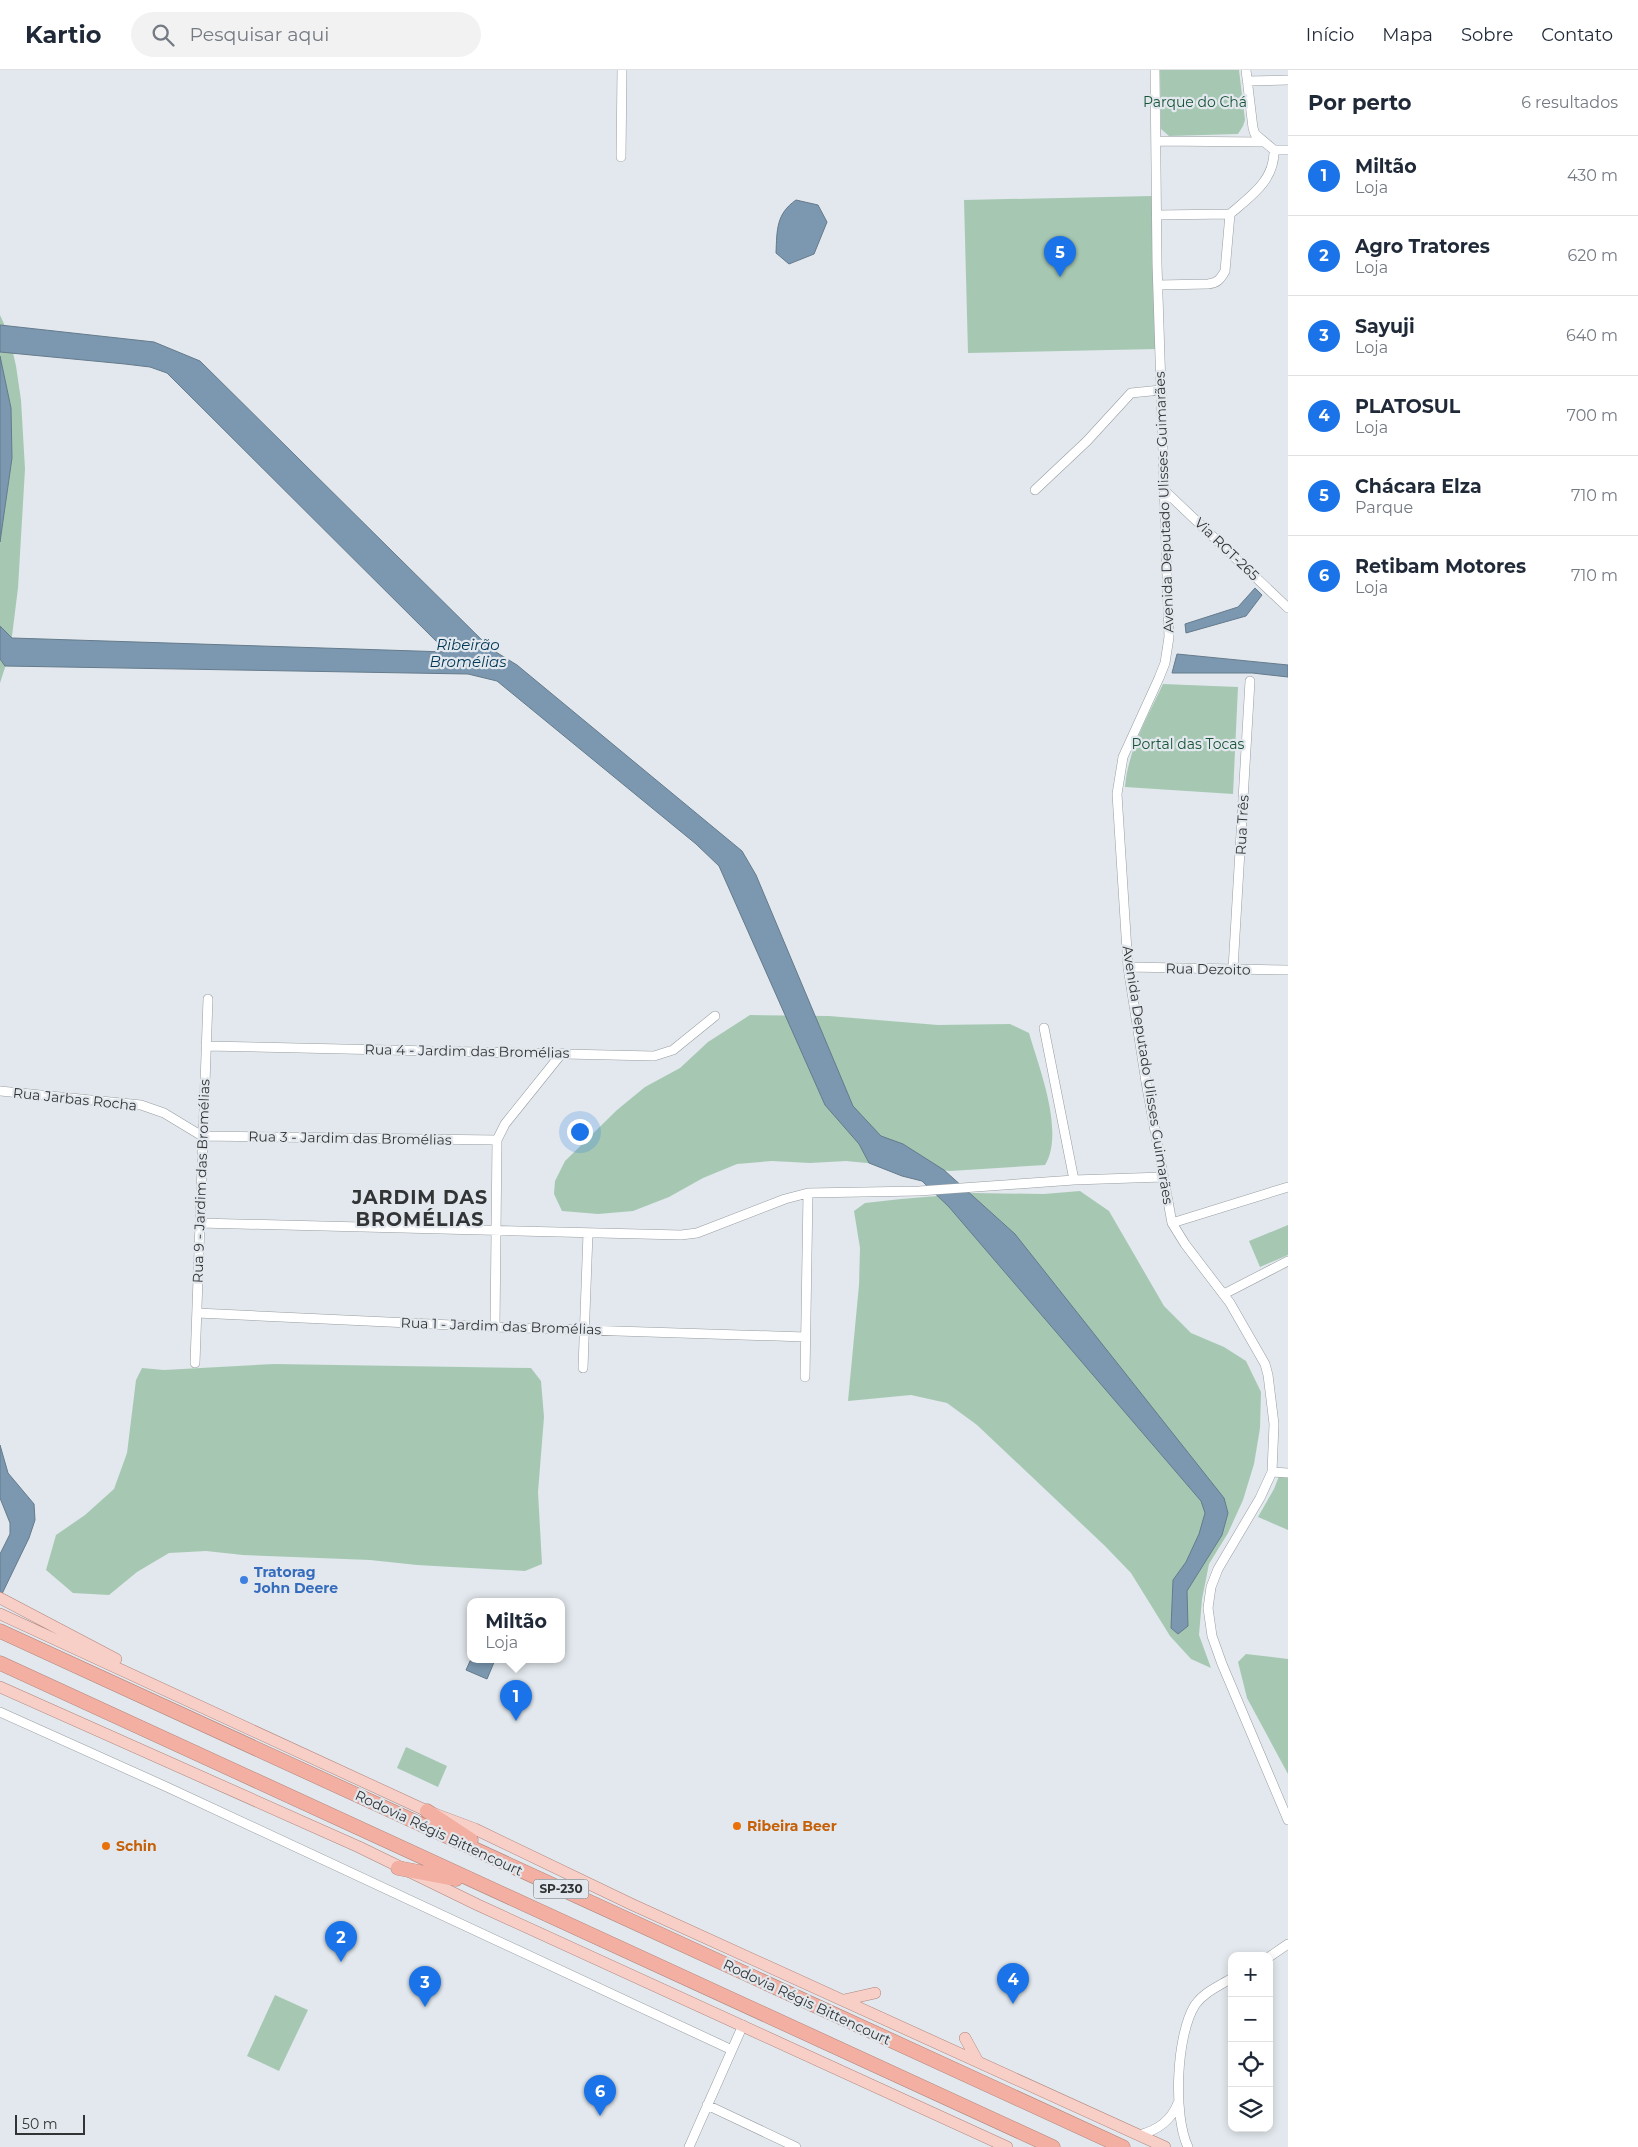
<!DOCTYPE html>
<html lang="pt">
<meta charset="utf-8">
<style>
:root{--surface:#fff;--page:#f2f2f3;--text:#1f2937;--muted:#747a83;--line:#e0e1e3;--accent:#1a73e8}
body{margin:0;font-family:Montserrat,sans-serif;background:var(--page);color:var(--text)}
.controls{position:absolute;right:15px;bottom:15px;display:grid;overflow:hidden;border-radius:10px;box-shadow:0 2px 8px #0003}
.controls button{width:45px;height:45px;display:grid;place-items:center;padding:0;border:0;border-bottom:1px solid var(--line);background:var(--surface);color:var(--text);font:25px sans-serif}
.scale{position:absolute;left:15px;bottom:12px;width:70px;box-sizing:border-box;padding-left:5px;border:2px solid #323436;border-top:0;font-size:14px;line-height:18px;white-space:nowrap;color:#323436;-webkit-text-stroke:4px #e2e8ed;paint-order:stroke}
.you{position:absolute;left:579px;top:1061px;width:18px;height:18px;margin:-12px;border:4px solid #fff;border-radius:50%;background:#1a73e8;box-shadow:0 0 0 8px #1a73e833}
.badge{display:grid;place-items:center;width:32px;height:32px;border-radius:50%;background:var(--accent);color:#fff;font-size:16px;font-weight:700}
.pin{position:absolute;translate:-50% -41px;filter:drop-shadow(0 1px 2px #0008)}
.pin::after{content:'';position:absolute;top:26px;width:18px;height:15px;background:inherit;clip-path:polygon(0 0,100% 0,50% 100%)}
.popup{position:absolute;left:467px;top:1528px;width:98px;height:65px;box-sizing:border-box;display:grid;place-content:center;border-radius:10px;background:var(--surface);filter:drop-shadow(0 1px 4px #0005);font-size:16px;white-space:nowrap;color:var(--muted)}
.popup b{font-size:19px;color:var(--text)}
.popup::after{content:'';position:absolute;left:50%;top:100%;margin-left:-10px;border:10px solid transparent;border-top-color:var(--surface)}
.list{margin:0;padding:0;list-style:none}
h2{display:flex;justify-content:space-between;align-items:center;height:65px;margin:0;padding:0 20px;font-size:21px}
h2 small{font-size:16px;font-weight:400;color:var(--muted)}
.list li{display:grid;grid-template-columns:32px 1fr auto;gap:15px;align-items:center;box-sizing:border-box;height:80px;padding:0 20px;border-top:1px solid var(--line)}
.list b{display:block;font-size:19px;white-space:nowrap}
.list p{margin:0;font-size:16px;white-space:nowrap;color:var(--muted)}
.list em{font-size:16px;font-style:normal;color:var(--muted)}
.icon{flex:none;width:28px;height:28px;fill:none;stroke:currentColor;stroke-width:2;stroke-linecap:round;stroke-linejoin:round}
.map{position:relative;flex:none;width:1288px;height:2077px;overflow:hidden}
header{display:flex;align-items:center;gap:30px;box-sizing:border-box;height:70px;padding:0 25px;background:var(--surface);border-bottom:1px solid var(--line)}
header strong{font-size:24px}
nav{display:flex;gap:28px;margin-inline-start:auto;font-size:18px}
.search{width:350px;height:45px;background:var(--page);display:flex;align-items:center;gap:12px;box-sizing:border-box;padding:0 18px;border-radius:28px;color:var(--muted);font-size:19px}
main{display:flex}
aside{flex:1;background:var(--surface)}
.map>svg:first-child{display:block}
.green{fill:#a6c8b3}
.water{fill:#7b98b0;stroke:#657a8b}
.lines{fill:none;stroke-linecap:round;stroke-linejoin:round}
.minor-casing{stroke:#979da1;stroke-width:10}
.major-casing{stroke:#af847c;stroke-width:12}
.highway-casing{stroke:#af847c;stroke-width:15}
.minor{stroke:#fff;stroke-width:9}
.major{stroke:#f8cfc7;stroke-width:11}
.highway{stroke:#f3afa1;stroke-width:14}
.shop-dot{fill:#3f7fe0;stroke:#e2e8ed;stroke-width:2}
.food-dot{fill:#e8710a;stroke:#e2e8ed;stroke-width:2}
.labels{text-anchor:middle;stroke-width:4.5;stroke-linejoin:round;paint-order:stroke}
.shield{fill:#e2e8ed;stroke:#676a6d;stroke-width:1}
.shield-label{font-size:12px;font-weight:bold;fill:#323436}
.park-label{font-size:14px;fill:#195438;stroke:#e2e8ed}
.street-label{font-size:14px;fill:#323436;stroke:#e2e8ed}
.shop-label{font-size:14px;font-weight:bold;fill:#366cbe;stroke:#e2e8ed;text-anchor:start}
.food-label{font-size:14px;font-weight:bold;fill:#c56008;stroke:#e2e8ed;text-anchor:start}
.water-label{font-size:15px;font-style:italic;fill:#003757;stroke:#e2e8ed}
.district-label{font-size:19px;font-weight:bold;letter-spacing:1px;fill:#323436;stroke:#e2e8ed}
</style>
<header>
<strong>Kartio</strong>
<div class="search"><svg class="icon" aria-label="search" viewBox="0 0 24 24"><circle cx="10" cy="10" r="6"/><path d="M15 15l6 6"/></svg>Pesquisar aqui</div>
<nav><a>Início</a><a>Mapa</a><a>Sobre</a><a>Contato</a></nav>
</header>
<main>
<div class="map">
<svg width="1288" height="2077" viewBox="0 0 1288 2077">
<rect width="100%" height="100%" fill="#e2e8ed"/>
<path class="green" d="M1160,0h79l6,50 -2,6 -5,8 -69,2 -8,-7z
M1152,126l4,153 -188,4 -4,-153z
M0,245l9,20 7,31 5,34 4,69 -7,119 -8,64 -10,31z
M1163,614l75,3 -5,107 -108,-7c3,-37 22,-69 38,-103z
M750,945l79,1 109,9 72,-1 19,9c10,35 36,99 16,132l-95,6 -104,-10 -36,2 -38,-2 -35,3 -34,14 -34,19 -36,14 -35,3 -36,-3 -8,-17 1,-13 10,-20 52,-51 28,-23 35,-19 28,-26z
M1080,1121l29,20 55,95 27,27 33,14 22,14 15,31 -1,36 -6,36 -11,36 -15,33 -19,31 -7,35 -3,36 12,33 -20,-9 -21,-23 -39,-63 -26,-27 -128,-121 -30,-22 -36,-8 -63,6 11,-116 1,-37 -6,-37 11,-8 36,-4 72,-6 71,1z
M1288,1155v30l-28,12 -11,-26z
M274,1294l257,4 10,13 3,36 -6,75 4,72 -17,7 -108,-6 -47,-5 -127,-5 -37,-4 -37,2 -32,19 -28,23 -36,-2 -27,-23 10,-35 29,-20 29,-26 13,-36 9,-73 6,-12 22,2z
M1279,1406h9v54l-30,-13 16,-28z
M1246,1584l42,5v115l-41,-76 -9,-36z
M406,1677l41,19 -9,21 -41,-19z
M275,1925l33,15 -29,61 -32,-15z"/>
<path class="water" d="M796,130l22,5 9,17 -13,32 -25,10 -13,-11c1,-23 0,-39 20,-53z
M0,255l154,17 46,19 291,288 26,16 225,186 14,24 97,231 28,30 22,8 41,26 71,64 209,264 4,15 -6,22 -35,56 1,35 -10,8 -7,-6 2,-48 13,-18 13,-28 6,-21 -4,-12 -252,-294 -27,-26 -20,-5 -33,-13 -10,-19 -34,-39 -106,-239 -23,-22 -199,-163 -29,-7 -463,-8 -5,-7v-33l12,12 435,14 -280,-279 -17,-6 -25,-3 -125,-12z
M0,286l11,52 1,50 -12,84z
M1255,518l7,7 -16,21 -60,17 -1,-9 53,-17z
M1177,584l111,11v12l-36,-4h-80z
M0,1375l8,28 26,31 1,16 -6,18 -29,60v-44l10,-20v-11l-10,-25z
M471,1589l24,1 -8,19 -21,-9z"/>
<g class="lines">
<g class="minor-casing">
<path id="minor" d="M1155,0l2,194 12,373 -4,26 -6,15 -36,79 -6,37 11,173 18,115 26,141 13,21 45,59 35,61 3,11 6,49 -2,48 -12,26 -42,71 -7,18 -3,21 4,28 10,28 66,156
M1246,0l7,58 2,6 19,16
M1247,11l41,-1
M1157,71l106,1
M1274,80h14
M621,87l1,-87
M1157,145l73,-1
M1158,215l50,-1c9,-1 12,-4 17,-13l5,-57c21,-18 45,-34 44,-64
M1035,420l52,-49 44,-48 30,-3
M1165,421l123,117
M1128,897l160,3
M1233,899l17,-288
M1044,958l30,152
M206,976l448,10 19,-6 42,-34
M0,1021l141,14 23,8 38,23 295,4
M200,1153l481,12 16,-2 88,-34 23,-6 111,-2 155,-11 89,-3
M1172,1153l116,-36
M1224,1224l64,-33
M197,1243l298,14 310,10
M495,1257l2,-187 8,-16 57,-71
M195,1293l13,-364
M583,1298l5,-135
M805,1307l3,-184
M1272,1402l16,1
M0,1642l169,76 563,262
M1269,1887l19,-13
M707,2035l89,42
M1139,2065c19,-5 32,-14 39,-32
M689,2077l54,-122
M1188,2077c-15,-31 -12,-112 7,-142 9,-13 24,-19 37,-27"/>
</g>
<g class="major-casing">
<path id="major" d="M0,1528l116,61
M0,1544l427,197 48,18 156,75 534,243
M0,1617l359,160 119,58 529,242
M844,1930l31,-7
M965,1968l12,22"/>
</g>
<g class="highway-casing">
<path id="highway" d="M0,1561l1123,516
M0,1593l1053,484
M427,1741l44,29
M398,1798l58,11"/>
</g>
<use href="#minor" class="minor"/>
<use href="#major" class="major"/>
<use href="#highway" class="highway"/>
</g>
<circle class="shop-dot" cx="244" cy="1510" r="5"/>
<g class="food-dot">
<circle cx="737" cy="1756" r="5"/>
<circle cx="106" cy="1776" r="5"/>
</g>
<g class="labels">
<rect class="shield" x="533.5" y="1809.5" width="55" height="19" rx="4"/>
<g class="shield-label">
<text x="561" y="1823">SP-230</text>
</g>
<g class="park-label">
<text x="1195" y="37">Parque do Chá</text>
<text x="1188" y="679">Portal das Tocas</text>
</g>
<g class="street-label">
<text transform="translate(1164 432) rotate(-92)" y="5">Avenida Deputado Ulisses Guimarães</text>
<text transform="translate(1227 479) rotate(44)" y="5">Via RGT-265</text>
<text transform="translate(1242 755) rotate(-87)" y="5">Rua Três</text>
<text transform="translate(1208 899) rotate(1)" y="5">Rua Dezoito</text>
<text transform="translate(467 981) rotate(1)" y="5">Rua 4 - Jardim das Bromélias</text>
<text transform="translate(1148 1005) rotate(81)" y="5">Avenida Deputado Ulisses Guimarães</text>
<text transform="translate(75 1029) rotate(6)" y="5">Rua Jarbas Rocha</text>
<text transform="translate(350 1068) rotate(1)" y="5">Rua 3 - Jardim das Bromélias</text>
<text transform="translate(201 1111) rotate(-88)" y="5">Rua 9 - Jardim das Bromélias</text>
<text transform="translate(501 1256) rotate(2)" y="5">Rua 1 - Jardim das Bromélias</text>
<text transform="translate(439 1763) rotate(25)" y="5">Rodovia Régis Bittencourt</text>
<text transform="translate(807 1932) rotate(25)" y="5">Rodovia Régis Bittencourt</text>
</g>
<g class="shop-label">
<text x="254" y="1507">Tratorag<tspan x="254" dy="16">John Deere</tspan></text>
</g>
<g class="food-label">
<text x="747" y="1761">Ribeira Beer</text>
<text x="116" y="1781">Schin</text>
</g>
<g class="water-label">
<text x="468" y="580">Ribeirão<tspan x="468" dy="17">Bromélias</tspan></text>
</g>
<g class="district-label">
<text x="420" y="1134">JARDIM DAS<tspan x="420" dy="22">BROMÉLIAS</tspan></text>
</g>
</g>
</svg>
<div class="controls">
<button>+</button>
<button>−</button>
<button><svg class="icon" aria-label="locate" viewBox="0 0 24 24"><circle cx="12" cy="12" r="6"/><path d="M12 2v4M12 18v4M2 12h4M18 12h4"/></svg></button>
<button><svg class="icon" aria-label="layers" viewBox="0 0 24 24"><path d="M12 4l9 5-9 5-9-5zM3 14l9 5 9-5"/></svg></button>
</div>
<div class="scale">50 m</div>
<div class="you"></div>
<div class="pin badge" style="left:516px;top:1651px">1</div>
<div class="popup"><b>Miltão</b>Loja</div>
<div class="pin badge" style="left:341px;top:1892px">2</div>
<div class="pin badge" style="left:425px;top:1937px">3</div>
<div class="pin badge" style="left:1013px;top:1934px">4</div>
<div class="pin badge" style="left:1060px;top:207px">5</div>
<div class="pin badge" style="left:600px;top:2046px">6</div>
</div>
<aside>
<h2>Por perto<small>6 resultados</small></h2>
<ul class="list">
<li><span class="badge">1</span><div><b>Miltão</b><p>Loja</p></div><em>430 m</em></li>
<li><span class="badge">2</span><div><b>Agro Tratores</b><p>Loja</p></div><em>620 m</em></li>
<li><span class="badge">3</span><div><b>Sayuji</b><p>Loja</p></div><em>640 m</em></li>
<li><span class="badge">4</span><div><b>PLATOSUL</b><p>Loja</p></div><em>700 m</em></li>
<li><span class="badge">5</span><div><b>Chácara Elza</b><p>Parque</p></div><em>710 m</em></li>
<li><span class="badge">6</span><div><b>Retibam Motores</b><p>Loja</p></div><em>710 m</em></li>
</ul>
</aside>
</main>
